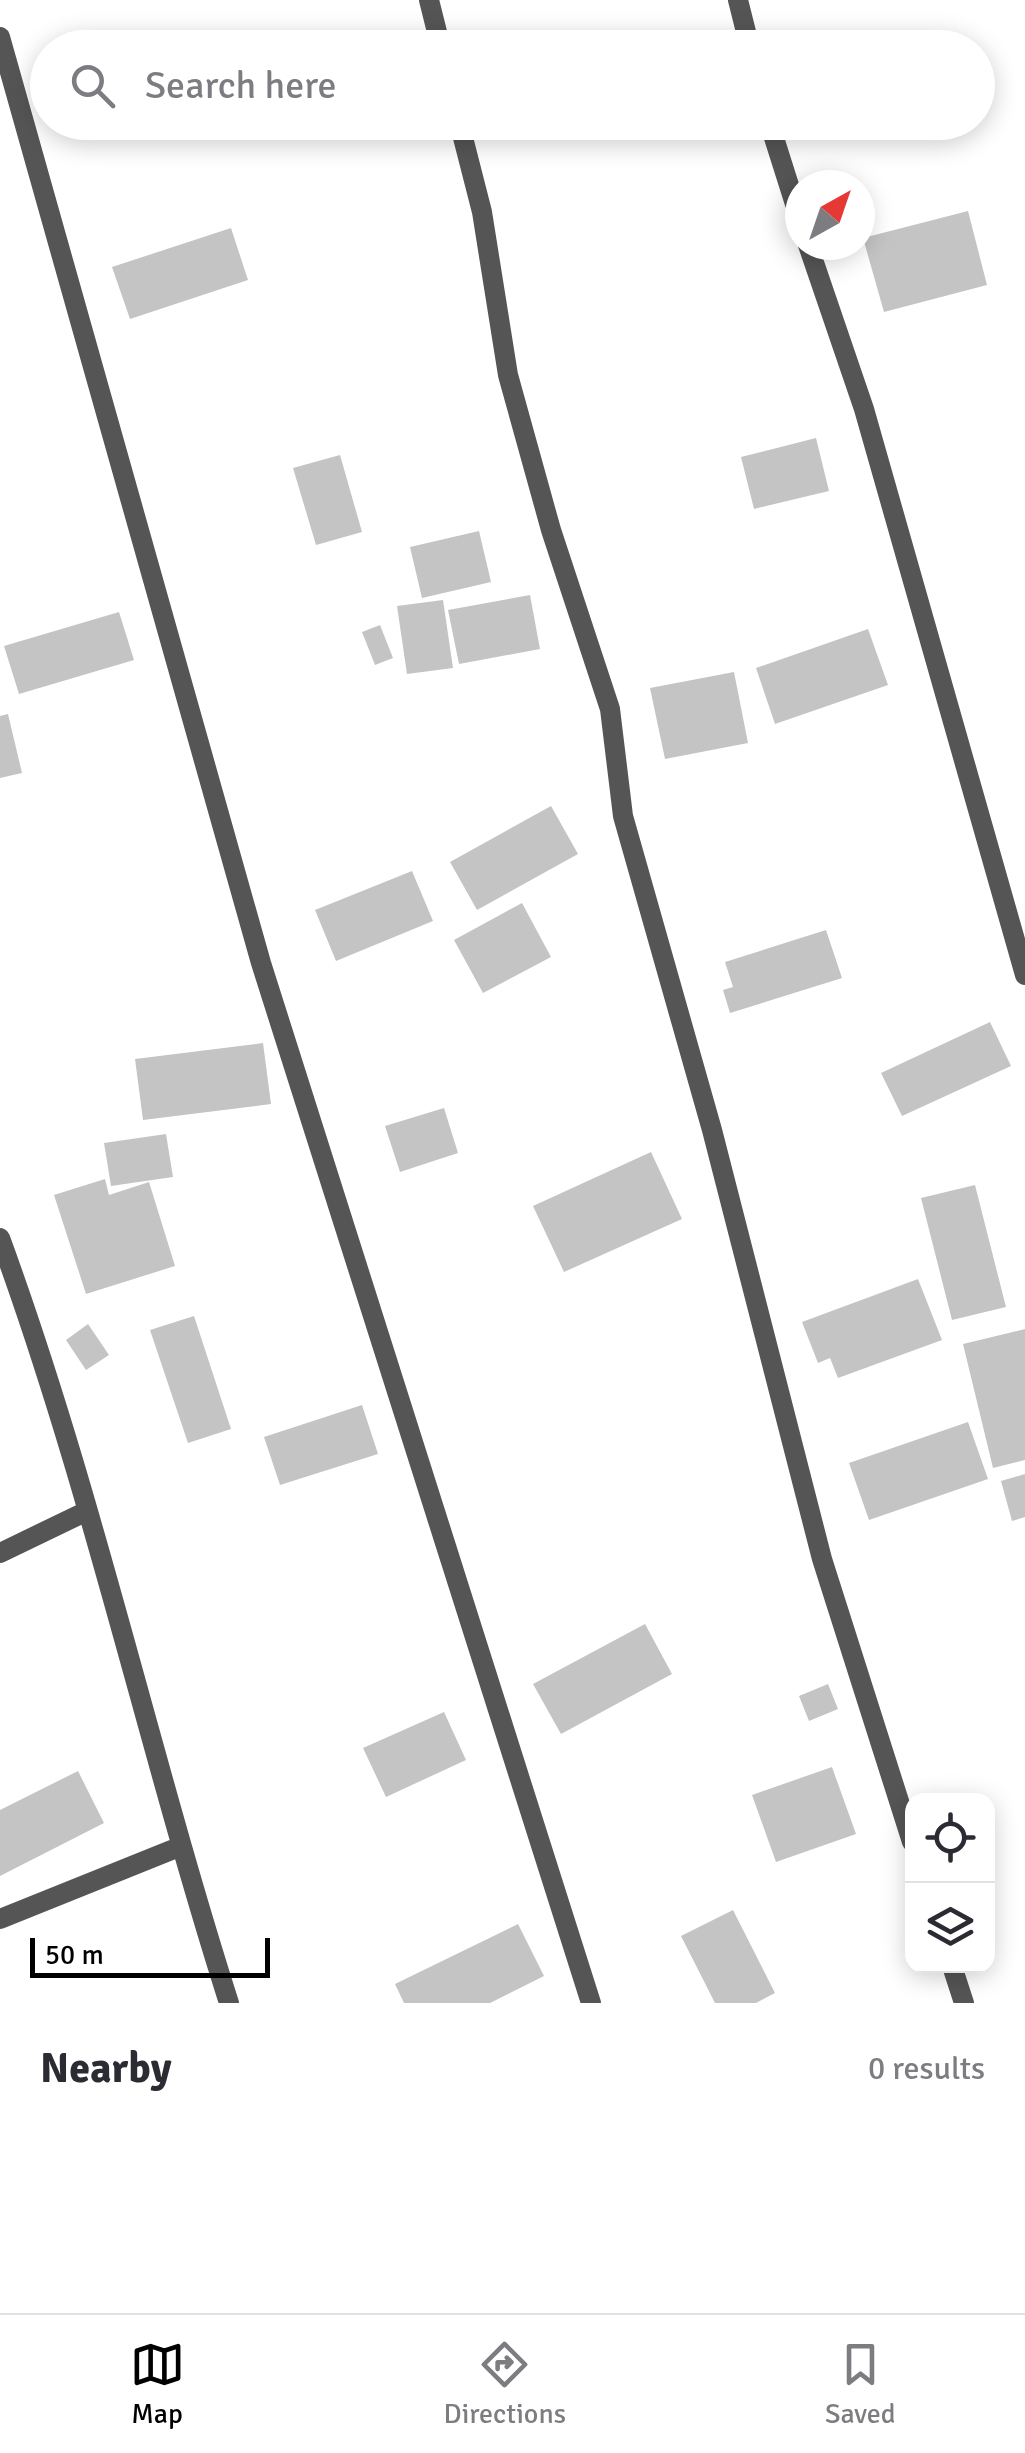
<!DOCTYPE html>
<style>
:root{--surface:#fff;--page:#f2f2f3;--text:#2b2b33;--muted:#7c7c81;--line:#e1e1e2;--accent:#000}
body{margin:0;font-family:Signika,sans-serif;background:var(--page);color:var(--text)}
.controls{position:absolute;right:30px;bottom:30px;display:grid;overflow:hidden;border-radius:20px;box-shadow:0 5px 25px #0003}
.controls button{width:90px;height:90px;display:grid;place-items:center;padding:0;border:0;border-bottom:2px solid var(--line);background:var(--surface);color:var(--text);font:50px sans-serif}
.compass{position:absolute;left:785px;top:170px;width:90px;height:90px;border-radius:50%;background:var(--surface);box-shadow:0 5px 25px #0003;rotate:40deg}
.scale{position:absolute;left:30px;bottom:25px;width:240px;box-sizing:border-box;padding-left:10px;border:5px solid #000;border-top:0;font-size:28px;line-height:35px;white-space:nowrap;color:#000;-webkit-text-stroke:8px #fff;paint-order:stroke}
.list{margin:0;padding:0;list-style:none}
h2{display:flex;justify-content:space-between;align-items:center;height:130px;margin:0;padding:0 40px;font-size:42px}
h2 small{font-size:32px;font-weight:400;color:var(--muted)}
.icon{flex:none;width:55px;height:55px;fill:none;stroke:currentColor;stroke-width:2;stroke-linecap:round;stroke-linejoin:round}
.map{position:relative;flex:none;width:1025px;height:2003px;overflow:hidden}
.search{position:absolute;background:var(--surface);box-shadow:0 5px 25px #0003;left:30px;right:30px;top:30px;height:110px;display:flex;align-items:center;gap:25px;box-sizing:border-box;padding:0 35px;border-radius:55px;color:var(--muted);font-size:38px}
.sheet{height:310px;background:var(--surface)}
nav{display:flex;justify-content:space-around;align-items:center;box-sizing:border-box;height:140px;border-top:2px solid var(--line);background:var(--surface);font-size:28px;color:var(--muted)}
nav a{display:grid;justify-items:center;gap:5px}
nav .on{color:var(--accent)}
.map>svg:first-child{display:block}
.building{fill:#c4c4c4}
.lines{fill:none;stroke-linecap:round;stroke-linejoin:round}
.street{stroke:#555;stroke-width:20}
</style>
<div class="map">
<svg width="1025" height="2003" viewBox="0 0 1025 2003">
<rect width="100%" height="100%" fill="#fff"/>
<path class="building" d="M968,211l19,74 -103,27 -21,-74z
M231,228l17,52 -118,39 -18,-52z
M816,438l13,53 -75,18 -13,-52z
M340,455l22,77 -46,13 -23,-77z
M479,531l12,51 -69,16 -12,-51z
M530,595l10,54 -81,15 -11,-54z
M443,600l10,68 -46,6 -10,-68z
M119,612l15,48 -115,34 -15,-48z
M380,625l13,33 -18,7 -13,-33z
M868,629l20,56 -113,39 -19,-56z
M734,672l14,71 -83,16 -15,-71z
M8,714l14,59 -22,5v-62z
M551,806l27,48 -101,56 -27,-48z
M412,871l21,50 -97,40 -21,-51z
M522,903l29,54 -68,36 -29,-53z
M826,930l16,48 -112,35 -7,-23 10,-3 -8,-25z
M990,1022l21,44 -109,50 -21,-43z
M263,1043l8,61 -128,16 -8,-61z
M444,1108l14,45 -58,19 -15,-46z
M166,1134l7,43 -62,9 -7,-43z
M651,1152l31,67 -118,53 -31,-66z
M105,1179l4,16 40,-13 26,84 -89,28 -32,-99z
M975,1185l31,122 -54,13 -31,-122z
M918,1279l24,61 -104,38 -8,-20 -12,5 -16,-41z
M194,1316l37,113 -43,14 -38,-113z
M88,1324l21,31 -23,15 -20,-30z
M1025,1329v131l-32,8 -30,-124z
M362,1405l16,49 -98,31 -16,-48z
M968,1422l20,57 -119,41 -20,-57z
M1025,1474v43l-13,4 -11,-40z
M645,1624l27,50 -111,60 -28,-50z
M828,1684l10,25 -29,12 -10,-25z
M444,1712l22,48 -80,37 -23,-49z
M832,1767l24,67 -80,28 -24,-67z
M78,1771l26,52 -104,53v-66z
M733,1910l42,83 -19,10h-41l-34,-67z
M518,1924l26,52 -54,27h-86l-9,-19z"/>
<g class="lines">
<path class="street" d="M429,0l12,48
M738,0l12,48
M0,37l261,926 330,1040
M459,122l23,90 26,163 43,155 59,179 13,107 89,314 110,429 90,283
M769,122l31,98
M808,245l56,164 161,566
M0,1238c92,251 148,511 229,765
M0,1553l85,-41
M0,1919l179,-72
M952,1966l12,37"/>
</g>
</svg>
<div class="controls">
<button><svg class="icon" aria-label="locate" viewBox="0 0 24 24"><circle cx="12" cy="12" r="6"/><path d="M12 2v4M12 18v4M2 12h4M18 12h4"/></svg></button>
<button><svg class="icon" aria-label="layers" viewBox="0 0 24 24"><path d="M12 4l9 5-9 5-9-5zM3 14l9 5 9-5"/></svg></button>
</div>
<svg class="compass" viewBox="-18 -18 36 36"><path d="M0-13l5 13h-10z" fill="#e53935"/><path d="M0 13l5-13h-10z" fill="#7c7c81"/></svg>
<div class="scale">50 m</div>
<div class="search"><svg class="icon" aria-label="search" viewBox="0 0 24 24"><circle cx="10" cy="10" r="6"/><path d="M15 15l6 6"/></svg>Search here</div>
</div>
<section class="sheet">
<h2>Nearby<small>0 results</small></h2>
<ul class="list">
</ul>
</section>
<nav>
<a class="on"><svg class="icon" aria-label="map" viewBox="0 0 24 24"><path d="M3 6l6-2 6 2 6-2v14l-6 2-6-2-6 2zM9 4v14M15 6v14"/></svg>Map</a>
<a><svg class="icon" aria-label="directions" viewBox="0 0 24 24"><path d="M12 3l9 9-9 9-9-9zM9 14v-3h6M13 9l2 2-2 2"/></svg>Directions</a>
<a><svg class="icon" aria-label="saved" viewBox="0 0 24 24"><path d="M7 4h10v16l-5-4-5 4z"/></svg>Saved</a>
</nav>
